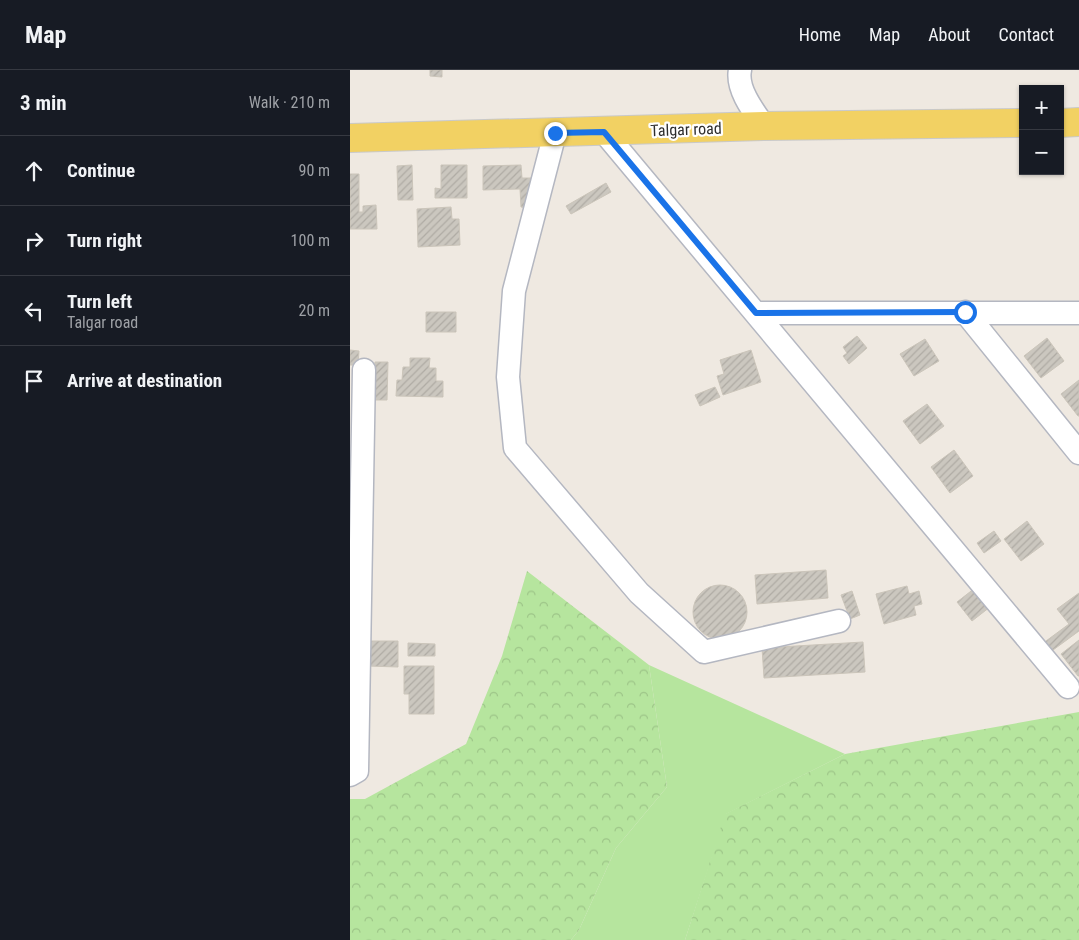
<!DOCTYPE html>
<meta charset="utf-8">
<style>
:root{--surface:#171b24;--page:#242831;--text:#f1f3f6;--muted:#9ea1a6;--line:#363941}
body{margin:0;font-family:"Roboto Condensed",sans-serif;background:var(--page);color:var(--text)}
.controls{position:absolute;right:15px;top:15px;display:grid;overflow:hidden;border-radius:0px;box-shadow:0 1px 4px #0004}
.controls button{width:45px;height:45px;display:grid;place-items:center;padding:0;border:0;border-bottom:1px solid var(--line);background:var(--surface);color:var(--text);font:25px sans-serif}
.stop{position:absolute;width:15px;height:15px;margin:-11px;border:4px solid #1a73e8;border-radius:50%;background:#fff}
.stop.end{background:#1a73e8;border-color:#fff;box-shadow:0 1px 5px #0008}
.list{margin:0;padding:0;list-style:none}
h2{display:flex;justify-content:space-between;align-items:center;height:65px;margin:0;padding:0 20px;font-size:21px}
h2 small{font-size:16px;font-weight:400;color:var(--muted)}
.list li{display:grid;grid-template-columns:32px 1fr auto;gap:15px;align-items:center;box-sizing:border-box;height:70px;padding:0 20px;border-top:1px solid var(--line)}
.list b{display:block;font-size:19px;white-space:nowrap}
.list p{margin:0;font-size:16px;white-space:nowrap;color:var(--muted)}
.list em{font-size:16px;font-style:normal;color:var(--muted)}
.icon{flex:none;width:28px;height:28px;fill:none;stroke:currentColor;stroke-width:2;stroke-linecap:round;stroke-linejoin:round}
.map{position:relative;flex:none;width:729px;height:870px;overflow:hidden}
header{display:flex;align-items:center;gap:30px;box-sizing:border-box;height:70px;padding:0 25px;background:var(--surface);border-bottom:1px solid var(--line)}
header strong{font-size:24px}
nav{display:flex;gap:28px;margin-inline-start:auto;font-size:18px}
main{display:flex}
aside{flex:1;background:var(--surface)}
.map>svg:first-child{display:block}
.green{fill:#b6e59e}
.forest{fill:url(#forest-crowns)}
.building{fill:url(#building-hatch);stroke:#cbc5ba}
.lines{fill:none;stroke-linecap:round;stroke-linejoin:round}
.minor-casing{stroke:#b4b7c1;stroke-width:25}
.major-casing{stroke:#c9c9c9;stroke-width:30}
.minor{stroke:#fff;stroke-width:22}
.major{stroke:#f2d163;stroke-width:28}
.route{stroke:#1a73e8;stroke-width:6}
.labels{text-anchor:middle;stroke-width:4.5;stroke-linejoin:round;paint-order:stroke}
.street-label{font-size:16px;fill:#2e2e2e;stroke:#fff}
</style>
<header>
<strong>Map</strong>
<nav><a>Home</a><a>Map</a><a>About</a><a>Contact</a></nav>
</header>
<main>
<aside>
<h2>3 min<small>Walk · 210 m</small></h2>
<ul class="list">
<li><svg class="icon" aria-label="ahead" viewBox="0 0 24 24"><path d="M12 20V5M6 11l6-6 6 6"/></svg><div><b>Continue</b></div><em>90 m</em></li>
<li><svg class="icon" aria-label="right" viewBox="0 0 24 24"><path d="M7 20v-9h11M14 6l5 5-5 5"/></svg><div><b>Turn right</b></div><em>100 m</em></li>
<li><svg class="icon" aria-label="left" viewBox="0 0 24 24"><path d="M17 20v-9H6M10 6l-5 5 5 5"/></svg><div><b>Turn left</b><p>Talgar road</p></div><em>20 m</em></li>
<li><svg class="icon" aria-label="arrive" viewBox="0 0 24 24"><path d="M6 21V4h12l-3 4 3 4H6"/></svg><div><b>Arrive at destination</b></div></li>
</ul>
</aside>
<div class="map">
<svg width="729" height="870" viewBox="0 0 729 870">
<defs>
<pattern id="forest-crowns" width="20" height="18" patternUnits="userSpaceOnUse" patternTransform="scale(1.25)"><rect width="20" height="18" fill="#b6e59e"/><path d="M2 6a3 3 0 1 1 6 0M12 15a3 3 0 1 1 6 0" fill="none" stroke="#9dc588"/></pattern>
<pattern id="building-hatch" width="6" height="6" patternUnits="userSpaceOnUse" patternTransform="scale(1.25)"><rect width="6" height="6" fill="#cbc7bf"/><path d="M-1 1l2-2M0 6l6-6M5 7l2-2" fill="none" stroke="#afaba4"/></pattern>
</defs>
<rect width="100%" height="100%" fill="#efe9e1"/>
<path class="green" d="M299,595l196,89 -119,60 -41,126h-114l8,-10 37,-82 51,-61z"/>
<path class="forest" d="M177,501l122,94 18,122 -51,61 -37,82 -8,10h-221v-141h15l101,-55 36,-88z
M729,642v228h-394l40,-126 120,-60z"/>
<path class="building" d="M80,0h12v7l-12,-1z
M62,95l1,35h-15l-1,-34z
M91,95h26v33h-32v-10l6,1z
M171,95l1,13h13l-7,30 -7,-1 -1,-18 -37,1v-24z
M0,104h9v38h4v-6l13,-1 1,24h-27z
M256,113l5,9 -40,22 -5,-8z
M101,137l1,12h7l1,26 -42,2 -1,-38z
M76,242h30v20h-30z
M507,266l10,12 -18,16 -6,-8 4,-3 -4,-6z
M697,268l17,23 -23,17 -17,-22z
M575,269l14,22 -25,15 -14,-22z
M0,280l9,1 -1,14h-8z
M401,280l10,32 -38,13 -6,-19 7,-2 -4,-14z
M60,288h20l-1,10h7v13h7v16l-47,-1 1,-16h5l1,-13h7z
M25,292h13l-1,38h-13z
M729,310v36h-1l-17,-22z
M365,317l5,10 -20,9 -5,-11z
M577,334l17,22 -24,18 -17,-23z
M604,380l19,26 -23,17 -19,-26z
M677,451l17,23 -23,17 -17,-22z
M644,461l7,10 -17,12 -7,-10z
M476,500l2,28 -71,6 -2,-29z
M343 542a27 27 0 1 1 54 0a27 27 0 1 1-54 0Z
M557,516l2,8 10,-3 3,13 -8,2 2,9 -32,9 -8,-30z
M625,518l15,19 -18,14 -15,-19z
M502,521l8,24 -10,4 -9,-24z
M729,523v38l-30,22 -7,-9 27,-20 -12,-15z
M729,570v36h-1l-17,-22z
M19,571h29v26l-30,-1z
M513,572l2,30 -101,6 -2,-30z
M58,573l27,1v12h-27z
M54,596h30v48h-25v-20h-5z"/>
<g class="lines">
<g class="minor-casing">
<path id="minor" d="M390,0c-4,19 14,42 24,56
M254,62l464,555
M205,63l-41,158 -6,86 7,71 124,145 65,59 135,-31
M615,242l114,141
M406,243h323
M0,705l7,-4 7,-401"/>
</g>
<g class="major-casing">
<path id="major" d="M710,53l19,-1
M0,68l414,-12 259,-3"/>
</g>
<use href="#minor" class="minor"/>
<use href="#major" class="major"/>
</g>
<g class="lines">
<path class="route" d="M205,63l49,-1 152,181 209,-1"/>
</g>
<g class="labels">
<g class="street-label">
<text transform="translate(336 59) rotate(-2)" y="6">Talgar road</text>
</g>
</g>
</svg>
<div class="controls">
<button>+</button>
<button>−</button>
</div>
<div class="stop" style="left:615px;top:242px"></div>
<div class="stop end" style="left:205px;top:63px"></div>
</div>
</main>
